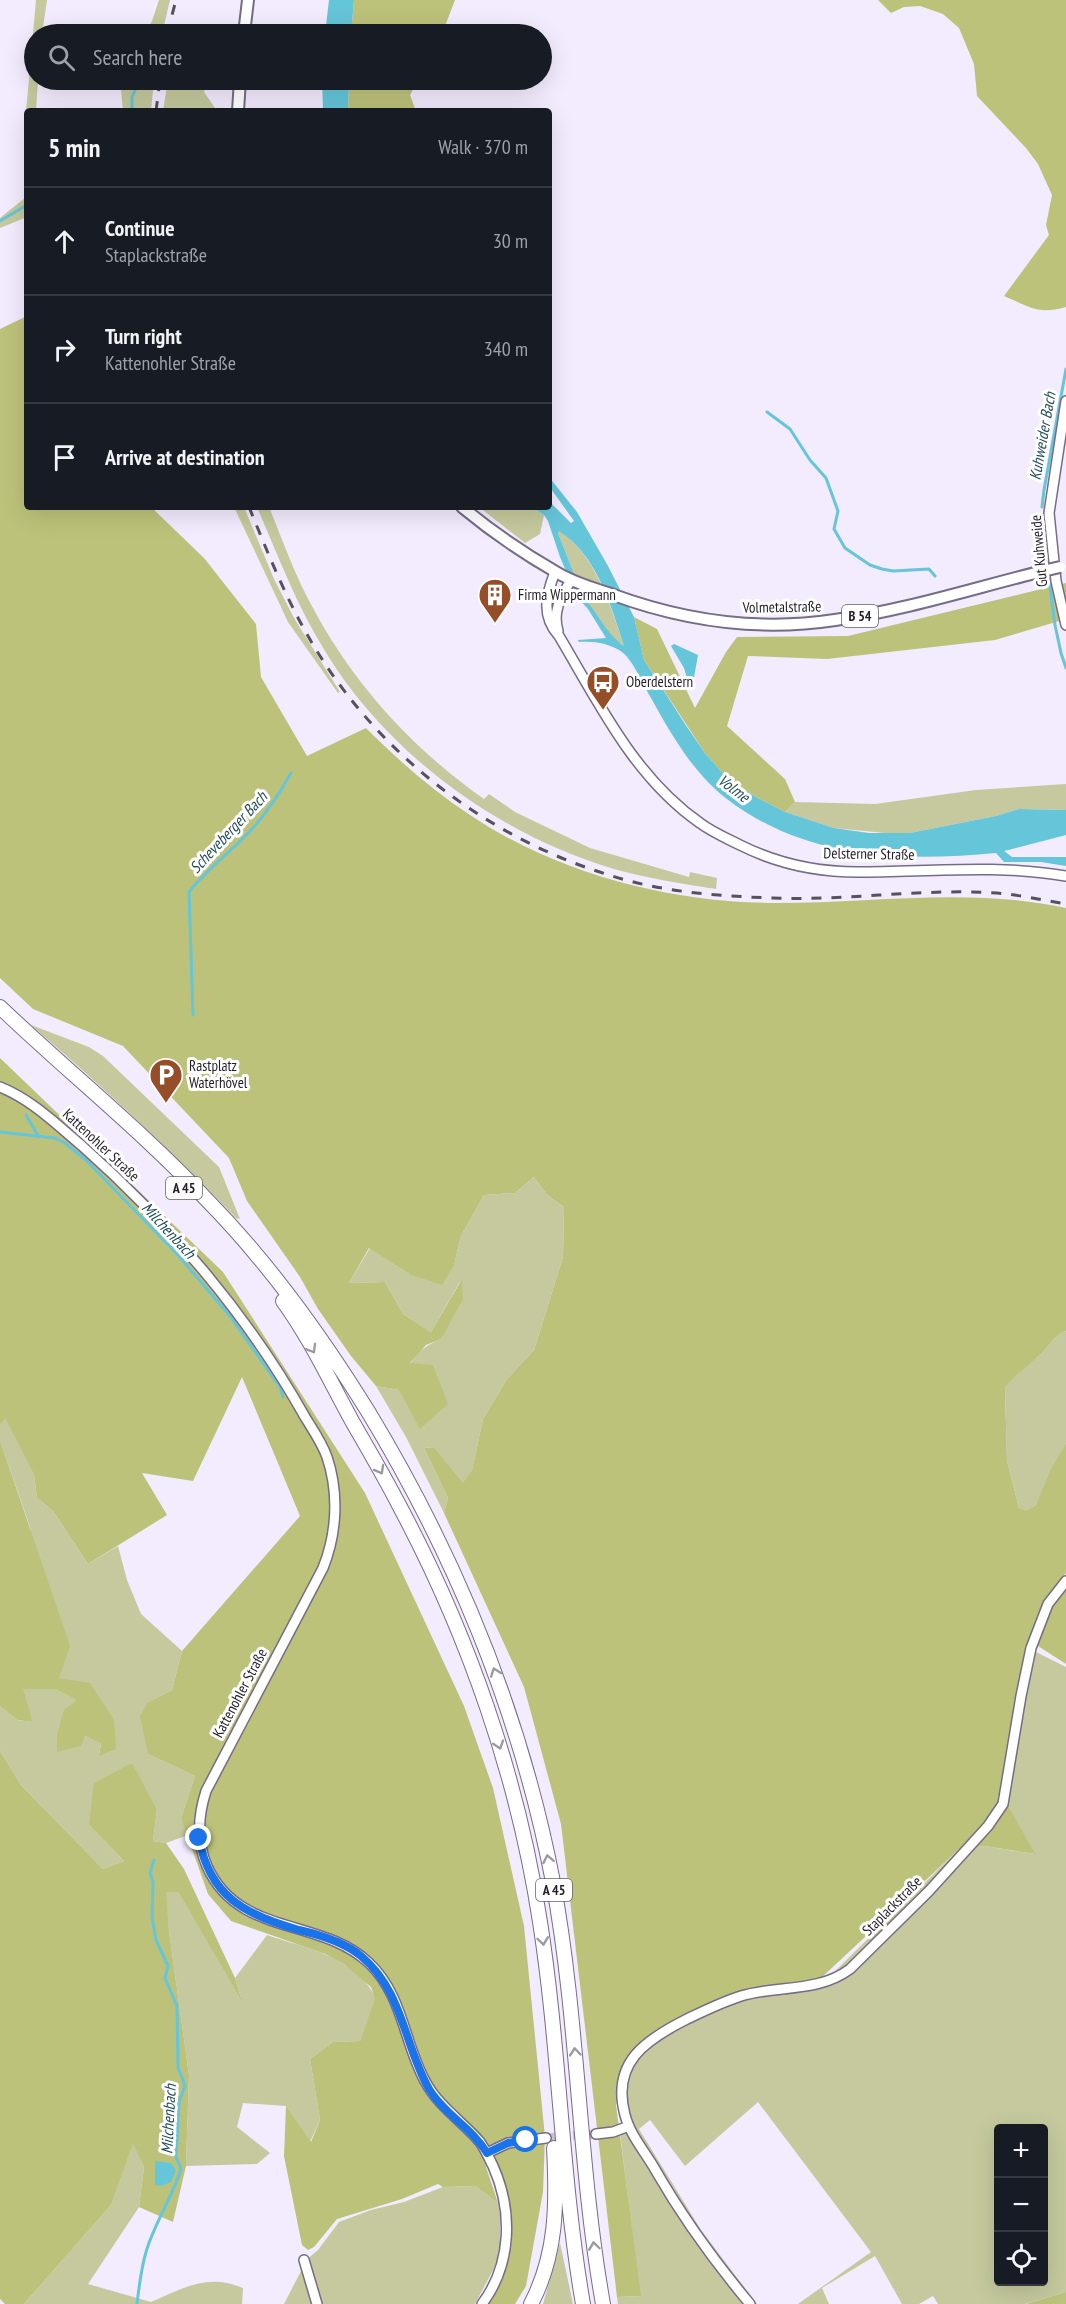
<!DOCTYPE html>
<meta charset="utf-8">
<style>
:root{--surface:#171b24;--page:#242831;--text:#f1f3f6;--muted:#9ea1a6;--line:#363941}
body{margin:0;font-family:"PT Sans Narrow",sans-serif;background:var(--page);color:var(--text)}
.controls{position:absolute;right:18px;bottom:18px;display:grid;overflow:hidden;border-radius:6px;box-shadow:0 6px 24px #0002}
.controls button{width:54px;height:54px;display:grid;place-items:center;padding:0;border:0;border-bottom:2px solid var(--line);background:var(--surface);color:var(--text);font:30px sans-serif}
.stop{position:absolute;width:18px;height:18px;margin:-14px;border:4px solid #1a73e8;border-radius:50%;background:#fff}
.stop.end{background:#1a73e8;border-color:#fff;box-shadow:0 2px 6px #0008}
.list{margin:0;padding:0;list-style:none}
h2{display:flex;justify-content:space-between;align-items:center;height:78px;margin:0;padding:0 24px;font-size:26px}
h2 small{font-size:20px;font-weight:400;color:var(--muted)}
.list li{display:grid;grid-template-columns:39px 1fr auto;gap:18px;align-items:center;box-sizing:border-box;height:108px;padding:0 24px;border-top:2px solid var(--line)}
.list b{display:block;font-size:22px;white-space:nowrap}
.list p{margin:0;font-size:20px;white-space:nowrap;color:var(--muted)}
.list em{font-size:20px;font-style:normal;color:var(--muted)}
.icon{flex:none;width:33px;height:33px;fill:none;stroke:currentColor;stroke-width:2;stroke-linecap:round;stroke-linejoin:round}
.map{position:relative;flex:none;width:1066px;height:2304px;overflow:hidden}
.search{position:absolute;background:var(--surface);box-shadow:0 6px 24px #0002;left:24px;top:24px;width:528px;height:66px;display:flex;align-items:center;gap:15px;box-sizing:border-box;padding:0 21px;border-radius:33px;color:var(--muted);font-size:22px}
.panel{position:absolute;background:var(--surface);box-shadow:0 6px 24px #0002;left:24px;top:108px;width:528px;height:402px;border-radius:6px}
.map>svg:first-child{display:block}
.green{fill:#c5c99d;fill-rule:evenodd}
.forest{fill:#bdc27a}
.water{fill:#65c5d9;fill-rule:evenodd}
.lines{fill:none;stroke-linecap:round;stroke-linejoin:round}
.stream{stroke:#65c5d9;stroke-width:3}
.minor-tunnel{stroke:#c9c2d3;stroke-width:9;stroke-dasharray:9 4.5;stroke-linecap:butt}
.minor-casing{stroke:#776c86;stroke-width:12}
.major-casing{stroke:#776c86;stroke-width:14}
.highway-casing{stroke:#776c86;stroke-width:16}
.minor{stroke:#fff;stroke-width:9}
.major{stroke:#fff;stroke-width:10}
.highway{stroke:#fff;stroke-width:14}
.rail{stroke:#57515e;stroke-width:3;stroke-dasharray:10 10;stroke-linecap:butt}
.major-bridge-casing{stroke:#776c86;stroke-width:14;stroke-linecap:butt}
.major-bridge{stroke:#fff;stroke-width:10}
.oneway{stroke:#9c9a9f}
.route{stroke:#1a73e8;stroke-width:8}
.labels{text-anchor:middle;stroke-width:6;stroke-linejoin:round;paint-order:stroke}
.shield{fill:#fff;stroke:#656269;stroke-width:1.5}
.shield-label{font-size:14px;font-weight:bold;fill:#231e29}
.street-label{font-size:15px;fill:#231e29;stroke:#fff}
.poi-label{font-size:15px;fill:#231e29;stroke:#fff;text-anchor:start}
.water-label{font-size:16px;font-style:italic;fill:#244f58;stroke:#fff}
</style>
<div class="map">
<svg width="1066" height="2304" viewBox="0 0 1066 2304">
<rect width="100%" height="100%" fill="#f3ebfe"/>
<path class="green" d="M36,0h11l-5,34h-8v46h4l-2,31h-9v106l-27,11v-10l26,-21v-85z
M159,0h11l-8,34h-18l8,-13z
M123,80h31l-3,31h-28l-2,-21z
M168,80h39l-3,12 13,19h-54z
M234,507h10l30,72 20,39 46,74 -2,1 -50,-71z
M257,507h12c14,34 26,69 44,101 41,77 100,141 171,191l5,-5 26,18 75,36 99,29 1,-5 27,6 -1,11c-34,-5 -69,-11 -102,-20 -115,-34 -227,-115 -289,-218 -28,-45 -47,-95 -68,-144z
M479,507h53l12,8 -4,19 -15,9z
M559,530c37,26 51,74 65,116 -18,-11 -26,-34 -41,-49l-25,-64z
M1066,784v26l-47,-1 -23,7 -86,17 -15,1 -61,-6 -49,-16 10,-10 80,2 101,-14z
M31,1025l58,22 14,9 116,111 21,52 -4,-1c-65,-68 -133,-131 -205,-193z
M534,1177l13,18 17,12 -1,50 -29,93 -27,29 -24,40 -11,51 -9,14 -29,-37 -10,1 24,50 -4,15 -38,-76 -30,-51 23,4c10,-26 15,-40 42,-51l20,-59 -30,52 -28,-18 -18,-32 -36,1 21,-35 39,26 45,-9 7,-29 23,-41 31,-2z
M1066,1331v112l-30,62 -10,5 -7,-2 -12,-47 -2,-75c11,-12 25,-21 36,-32 10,-10 12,-18 25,-23z
M5,1417l29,58 3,23 16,13 35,53 30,-18 9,34 14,34 41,37 -10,39 -24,12v52l47,22 -14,42 7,17 -22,8 -13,-2 4,-32 -26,-46 -42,62 35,36 -21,8 -82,-84 -21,-34v-45l17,14 16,2 -11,-33h33l23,11 7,36 16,8 -2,11 15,-35 -55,-42 -29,-151 -30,-87v-14z
M1034,1651l32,16v625l-41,12h-87l-5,-8 -14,8h-17l-27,-48 -53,32 7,16h-31l73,-52 -113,-150 -73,64 -35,-46 -11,9 62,101 56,74h-7l-43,-53 -83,-137 -2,-30 22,-39 80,-42 98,-19 136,-134 27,-4 49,8 -27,-51zM998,2128h46v154h-46z
M165,1892h13l63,106 -6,-20 32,-43c38,13 91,22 109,64l-16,42 -27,1 -23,17 10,61 -10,22 -24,-36 -43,-3 -6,24 33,26 -13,11 -71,2 3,-91 -20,-144z
M627,2132c38,62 73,116 118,172h-127l-1,-7 23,-1 -20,-163z
M133,2143l11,24 -5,40 -51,77 63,18c33,-14 56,-29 92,-14l-1,16h-218l87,-99z
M475,2186l23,17 2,12v42l-25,47h-155l-15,-43 13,-11 21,-28 32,-12 33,-8 39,-15z
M560,2243l13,61h-30z
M301,2271l8,15 6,18h-31z"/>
<path class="forest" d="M354,0h101l-13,34h-91z
M878,0h188v307c-29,8 -36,0 -62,-11l45,-61 -3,-10 6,-30 -14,-31 -12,-16 -49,-52 -3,-32 -15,-36 -16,-14 -23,-8 -16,1 -13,6z
M349,80h69l-8,15 6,16h-68z
M27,316v191h124l53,51 52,66 5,53 46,79 59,-28c32,32 66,62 104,87 88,59 201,88 306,88 97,0 194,-16 290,5v423c-13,5 -15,13 -25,23 -11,11 -25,20 -36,33l2,74 12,47 7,2 10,-5 15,-36 15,-26v130l-27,39 -12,38 -20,153 28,51 -50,-8 -27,4 -138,129 -59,9 -95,37 -40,32 -10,48 25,191 -24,1 -56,-473 -37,-137 -80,-174 4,-15 -24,-50 10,-1 29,36 9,-13 11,-51 24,-40 27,-29 29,-93 1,-50 -17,-12 -13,-18 -19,16 -31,2 -23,41 -7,29 -12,20 -33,-11 -40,-26 -20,35 36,-1 18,32 28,18 31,-53 1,20 -22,40 -15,6 -16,18 23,2 15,39 -28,25 -21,-39 -23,-4 -25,-30 -33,-47 -18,-32 -53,-76 -18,-43 -106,-112 -90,-37 -33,-31v-649z
M1066,583v36l-71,21 -168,19 -79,-3 -21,70 58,53 10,23 -10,10 -29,-15 -30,-20 -21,-24 -61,-93 -10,-43 23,12 38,79 31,-56 11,-15 111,-1z
M0,1058l223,214 142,221 99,213 29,82 31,138 21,211 -2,55 -17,94 -11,18h-33l9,-16 16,-56 -15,-68 -6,3 12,36 -23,-17 -32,1 -5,-3 -36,15 -65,20 -23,28 -6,3 -6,-5 -18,-89 2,-50 25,36 9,-22 -10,-61 23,-17 27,-1 15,-42 -4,-12 -27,-23 -19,-10 -94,-33 -23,-27 -27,-76 14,-42 -47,-22 -8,-38 8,-14 24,-12 10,-39 118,-135 -58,-139 -49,104 -51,-8 25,42 -79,49 -35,-53 -16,-13 -3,-23 -29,-57 -5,8z
M0,1440l70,206 -11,32 31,5 24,37 2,29 -17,7 2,-12 -16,-8 -4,10 -24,6v-18l7,-24 13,-10 -22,-11h-32l10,33 -16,-2 -17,-14z
M1066,1588v76l-28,-18 13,-41z
M0,1751l21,34 82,84 21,-8 -35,-36 5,-42 38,-20 25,46 -4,32 13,2 18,26 51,109 7,23 -64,-109h-12l3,39 20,144 -3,91 -13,56 -34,-15 5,-40 -11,-23 -22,61 -87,99h-19l-5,-5z
M1066,2292v12h-40z"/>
<path class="water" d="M329,0h25l-3,34h-26z
M322,80h27l-1,31h-25z
M549,477l28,35 31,54 26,51 10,43 43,67 18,26 21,24 30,20 29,15 49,16 35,5h41l86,-17 23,-7 47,1v25l-62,16 8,6h54v9l-25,-4h-37l-8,-9c-94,9 -191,6 -269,-54 -34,-26 -56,-65 -76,-101 -7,-12 -18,-38 -29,-46 -13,-9 -28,-11 -43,-10l-1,-2 28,-2 -18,-29 -11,-12 -17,-40 -12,-36 -4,-6 -12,-8h17v-6l22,22 3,-2 -25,-35zM559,531c37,23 52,74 65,115 -18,-12 -26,-34 -41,-49l-25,-64z
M674,644l24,11 -5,28 -4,1 -5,-16 -13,-22z
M155,2161l16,2 5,7 -5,12 -10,4 -6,-1z"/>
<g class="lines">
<path class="stream" d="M132,111v-14l5,-11
M0,221l27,-16
M767,412l23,17 20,31 16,18 12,33 -4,18 11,19 25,17 12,4 11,2 36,-2 6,7
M1042,507l2,-17 22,-121
M1045,547l3,19
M1048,572l7,53 6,28 5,15
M193,1015l-4,-123c18,-23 42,-40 62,-62 16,-17 28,-36 40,-57
M26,1115l13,22
M0,1132l55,6 10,5 21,17 92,95 52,61 50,71 3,10
M137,2304c2,-17 4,-35 9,-52 8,-28 26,-54 35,-83l-5,-12 3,-55 6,-16 -7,-19 -1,-61 -12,-28 3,-12 -12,-26 -4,-23 1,-35 -3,-9 4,-13"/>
<path class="minor-tunnel" d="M546,2138l50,-4"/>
<g class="minor-casing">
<path id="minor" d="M1066,401l-17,112 7,68 10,44
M555,572c-9,23 -14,44 4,64 40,67 75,141 141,187 12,9 26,15 40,22 36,18 77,27 118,27 68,0 140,-8 208,4
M558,631c-6,-20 3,-34 13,-51
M0,1087c32,13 55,36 81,58 87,77 167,170 224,272 8,13 17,26 22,40 12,36 10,76 -4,111l-117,223c-8,25 -10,50 1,75 31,71 114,51 162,97 34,32 35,80 56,118 13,25 37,40 55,61 5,7 9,16 13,24 20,45 19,98 -11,138
M596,2134l17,-2 16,-6
M487,2153l21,-10 38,-5
M304,2260l13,44
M750,2304c-35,-42 -67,-86 -94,-133 -10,-18 -26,-36 -31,-56 -14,-52 20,-75 62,-96 17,-8 35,-17 54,-23 36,-11 77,-3 109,-27l79,-78 59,-65 15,-22 18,-108 10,-48 17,-44 18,-23"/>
</g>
<g class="major-casing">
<path id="major" d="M244,34l4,-34
M238,111l2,-31
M462,507c29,24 61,46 94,65 17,10 36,16 55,22 73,27 146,38 224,26 71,-10 139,-32 208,-49"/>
</g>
<g class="highway-casing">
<path id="highway" d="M0,1007c68,65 142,124 207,193 63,64 115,137 162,213 88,146 152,302 184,469 26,140 25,282 50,422
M283,1301c27,37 47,80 69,120 16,28 32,55 47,84 69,129 119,272 141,417 20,127 21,256 43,382
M531,2304c26,-50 26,-100 23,-156"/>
</g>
<use href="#minor" class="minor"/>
<use href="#major" class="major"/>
<use href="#highway" class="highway"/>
<path class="rail" d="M167,34l9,-34
M156,111l4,-31
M249,507c21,51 41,102 71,149 66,104 171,183 289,219 52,17 108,21 163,23 75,3 150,-10 225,-5 23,2 46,7 69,11"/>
<g class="major-bridge-casing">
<path id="major-bridge" d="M1043,571l17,-4"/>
</g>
<use href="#major-bridge" class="major-bridge"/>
</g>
<defs><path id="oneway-chevron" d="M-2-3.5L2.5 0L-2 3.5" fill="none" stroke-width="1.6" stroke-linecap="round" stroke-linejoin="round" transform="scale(1.5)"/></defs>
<g class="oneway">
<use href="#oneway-chevron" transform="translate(312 1349) rotate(60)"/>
<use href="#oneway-chevron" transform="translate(380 1470) rotate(61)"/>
<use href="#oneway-chevron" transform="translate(495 1672) rotate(-110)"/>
<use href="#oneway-chevron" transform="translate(499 1745) rotate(72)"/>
<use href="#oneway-chevron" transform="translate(548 1859) rotate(-101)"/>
<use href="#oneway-chevron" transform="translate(543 1941) rotate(82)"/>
<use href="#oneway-chevron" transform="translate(575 2052) rotate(-95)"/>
<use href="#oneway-chevron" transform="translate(594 2246) rotate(-98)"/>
</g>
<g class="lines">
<path class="route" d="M199,1838c10,58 46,77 100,92 22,5 45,12 62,26 42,35 43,89 68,133 15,25 43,39 58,64l21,-10 18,-3"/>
</g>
<defs>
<g id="building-pin" transform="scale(1.725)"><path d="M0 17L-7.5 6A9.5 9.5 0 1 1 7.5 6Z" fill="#964e29" stroke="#fff"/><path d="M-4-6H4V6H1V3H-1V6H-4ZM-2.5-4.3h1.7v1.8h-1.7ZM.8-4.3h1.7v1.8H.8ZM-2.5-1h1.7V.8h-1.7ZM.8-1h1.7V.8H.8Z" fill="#fff"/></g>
<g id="bus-pin" transform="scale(1.725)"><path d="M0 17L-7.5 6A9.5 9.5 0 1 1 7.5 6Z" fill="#964e29" stroke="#fff"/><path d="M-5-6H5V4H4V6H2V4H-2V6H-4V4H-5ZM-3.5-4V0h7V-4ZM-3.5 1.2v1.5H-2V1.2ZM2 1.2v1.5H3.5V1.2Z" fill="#fff"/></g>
<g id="parking-pin" transform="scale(1.725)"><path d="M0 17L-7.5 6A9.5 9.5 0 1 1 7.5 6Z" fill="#964e29" stroke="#fff"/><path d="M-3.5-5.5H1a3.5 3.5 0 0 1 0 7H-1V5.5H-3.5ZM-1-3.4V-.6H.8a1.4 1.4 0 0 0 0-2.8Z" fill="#fff"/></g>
</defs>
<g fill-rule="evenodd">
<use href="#building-pin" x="495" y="595"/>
<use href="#bus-pin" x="603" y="682"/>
<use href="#parking-pin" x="166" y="1075"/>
</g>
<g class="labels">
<g class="shield">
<rect x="842" y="605" width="36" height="22" rx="4.5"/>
<rect x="166" y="1177" width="36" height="22" rx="4.5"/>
<rect x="536" y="1879" width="36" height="22" rx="4.5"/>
</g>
<g class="shield-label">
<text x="860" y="621">B 54</text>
<text x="184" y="1193">A 45</text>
<text x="554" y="1895">A 45</text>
</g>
<g class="street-label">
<text transform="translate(1039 551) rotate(-95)" y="5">Gut Kuhweide</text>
<text transform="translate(782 607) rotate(-1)" y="5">Volmetalstraße</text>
<text transform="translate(869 854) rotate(1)" y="5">Delsterner Straße</text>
<text transform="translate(101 1145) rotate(43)" y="5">Kattenohler Straße</text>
<text transform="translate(240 1693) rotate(-62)" y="5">Kattenohler Straße</text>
<text transform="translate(892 1906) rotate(-45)" y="5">Staplackstraße</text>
</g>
<g class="poi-label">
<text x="518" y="600">Firma Wippermann</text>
<text x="626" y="687">Oberdelstern</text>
<text x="189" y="1071">Rastplatz<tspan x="189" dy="17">Waterhövel</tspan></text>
</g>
<g class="water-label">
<text transform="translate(1042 436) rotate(-80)" y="6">Kuhweider Bach</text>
<text transform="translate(734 788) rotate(37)" y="6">Volme</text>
<text transform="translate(228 832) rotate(-47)" y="6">Scheveberger Bach</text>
<text transform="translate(169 1230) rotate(47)" y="6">Milchenbach</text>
<text transform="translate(168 2119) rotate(-87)" y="6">Milchenbach</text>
</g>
</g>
</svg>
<div class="controls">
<button>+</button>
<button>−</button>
<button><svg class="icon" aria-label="locate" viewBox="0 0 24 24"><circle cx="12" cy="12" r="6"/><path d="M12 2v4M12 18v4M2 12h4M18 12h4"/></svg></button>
</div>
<div class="stop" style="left:526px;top:2140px"></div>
<div class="stop end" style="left:199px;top:1838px"></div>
<div class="search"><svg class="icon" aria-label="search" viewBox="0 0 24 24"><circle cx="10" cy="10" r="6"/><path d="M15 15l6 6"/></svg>Search here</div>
<section class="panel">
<h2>5 min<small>Walk · 370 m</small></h2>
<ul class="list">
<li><svg class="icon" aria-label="ahead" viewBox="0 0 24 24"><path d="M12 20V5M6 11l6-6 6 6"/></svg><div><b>Continue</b><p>Staplackstraße</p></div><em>30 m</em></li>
<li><svg class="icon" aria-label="right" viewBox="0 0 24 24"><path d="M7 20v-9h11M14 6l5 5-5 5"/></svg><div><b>Turn right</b><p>Kattenohler Straße</p></div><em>340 m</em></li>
<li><svg class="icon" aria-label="arrive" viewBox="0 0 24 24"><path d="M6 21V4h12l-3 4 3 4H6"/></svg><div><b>Arrive at destination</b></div></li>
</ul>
</section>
</div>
